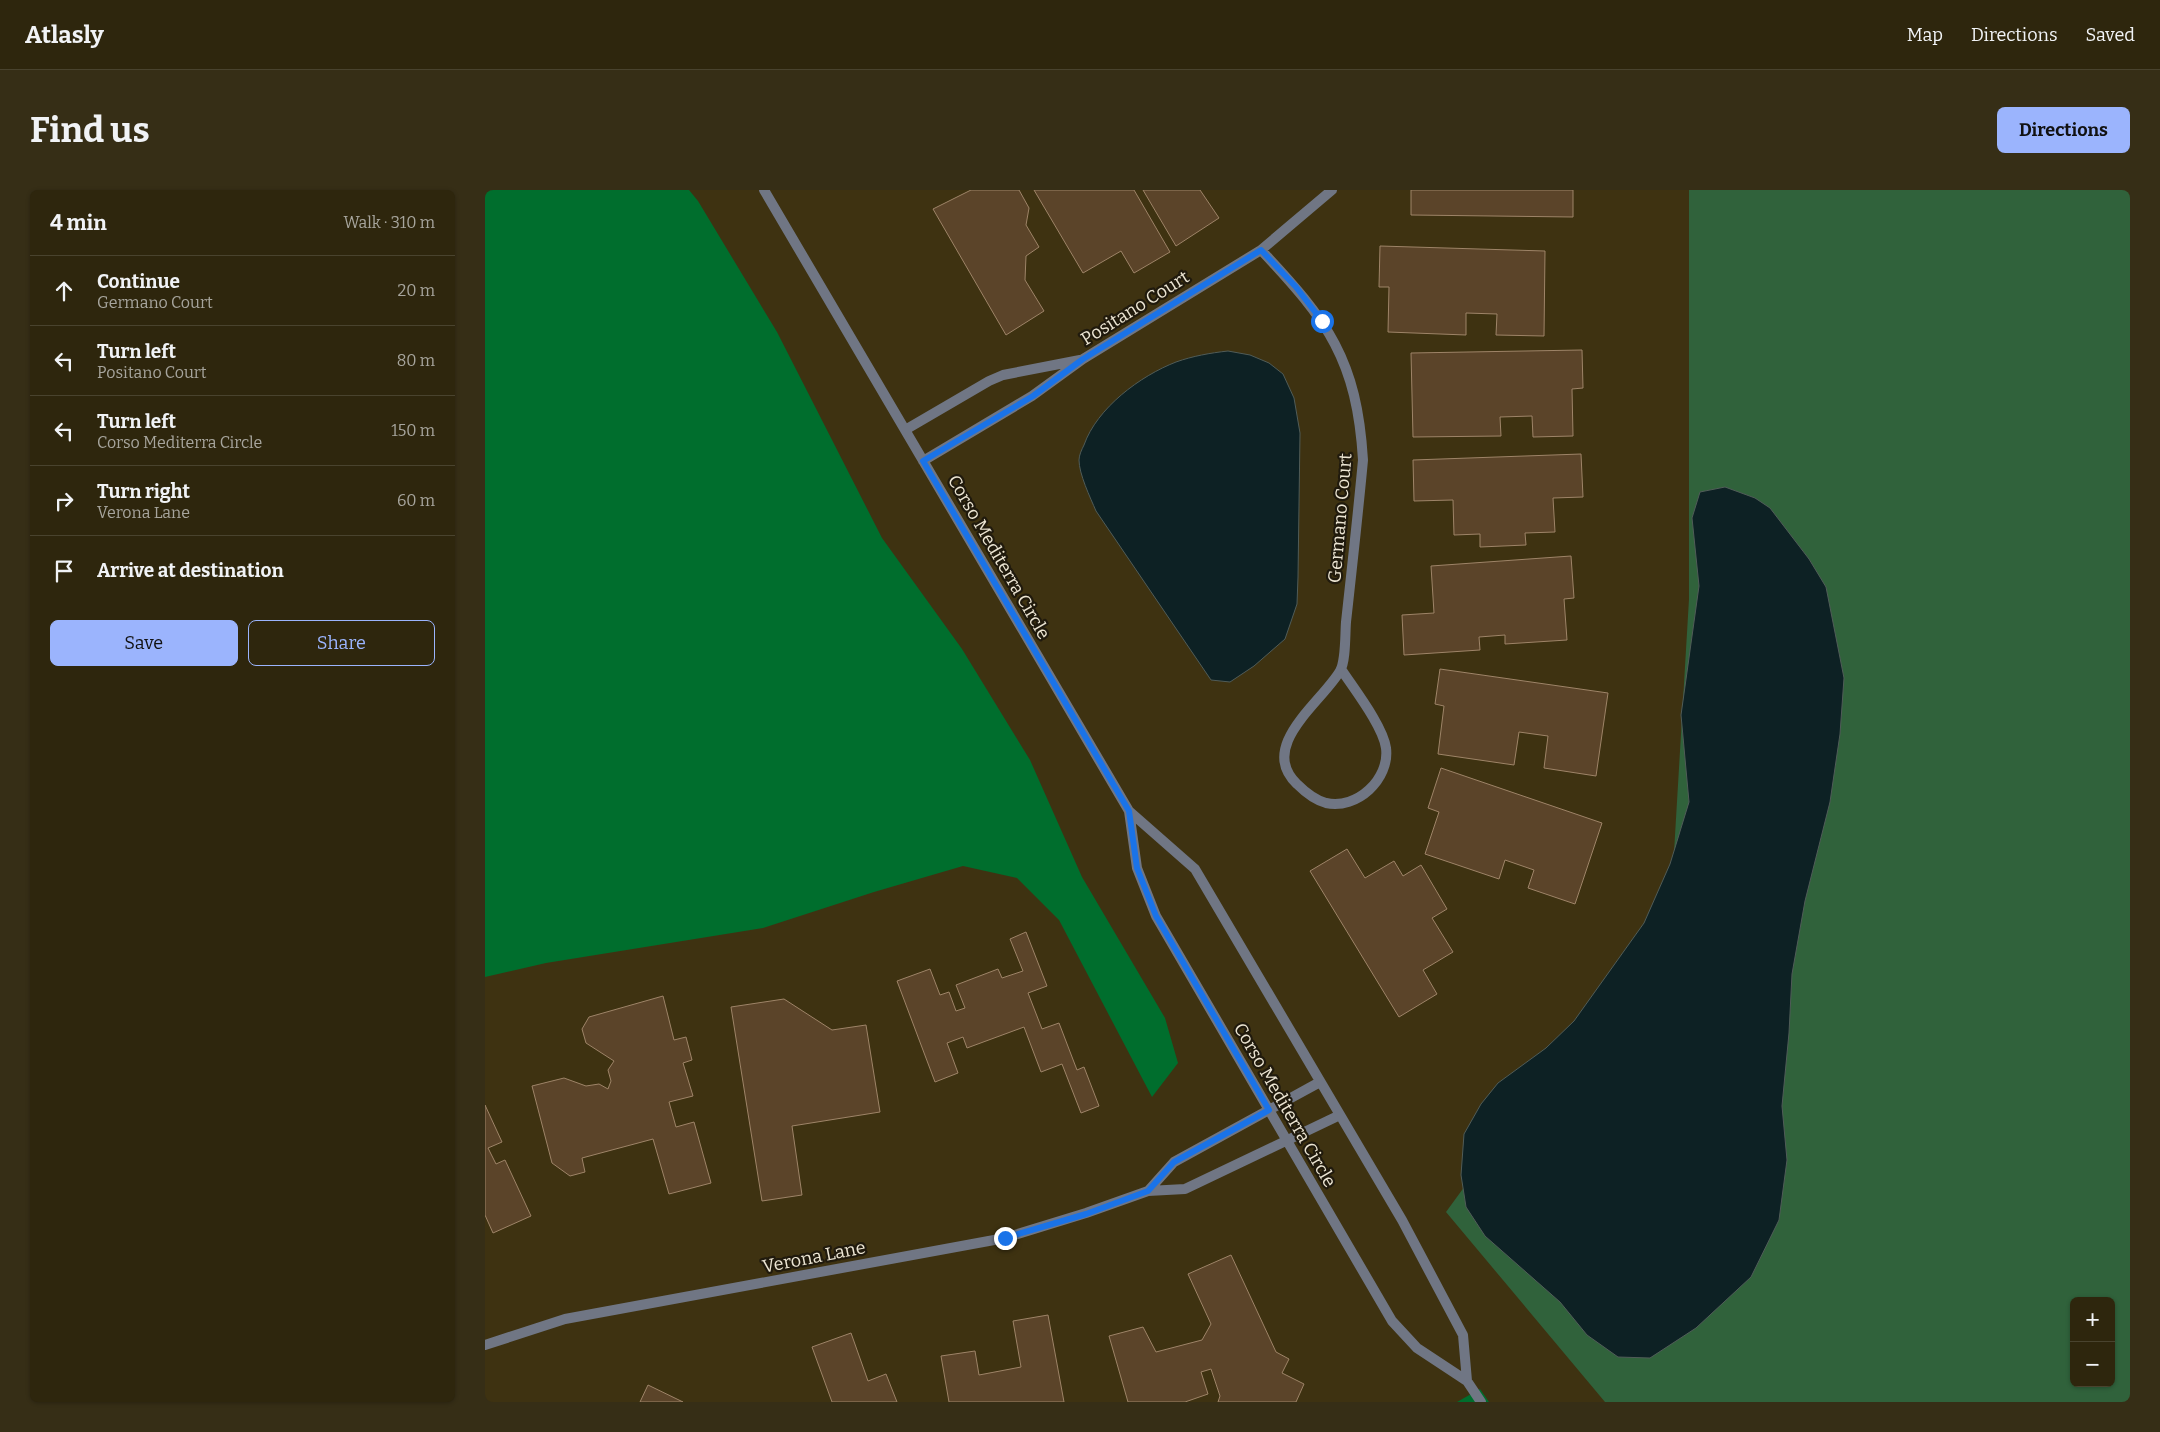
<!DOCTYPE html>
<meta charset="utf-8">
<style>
:root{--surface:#2e260d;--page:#362e16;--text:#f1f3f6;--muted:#a7a59d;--line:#49432e;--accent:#9bb4fd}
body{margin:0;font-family:Bitter,serif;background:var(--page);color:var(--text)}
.controls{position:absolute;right:15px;bottom:15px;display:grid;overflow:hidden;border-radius:8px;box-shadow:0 1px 4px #0004}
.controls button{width:45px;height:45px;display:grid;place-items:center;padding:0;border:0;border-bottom:1px solid var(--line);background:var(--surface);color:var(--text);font:25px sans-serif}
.stop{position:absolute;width:15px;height:15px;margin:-11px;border:4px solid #1a73e8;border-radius:50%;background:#fff}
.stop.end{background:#1a73e8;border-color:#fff;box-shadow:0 1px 5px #0008}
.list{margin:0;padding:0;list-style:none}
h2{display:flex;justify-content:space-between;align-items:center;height:65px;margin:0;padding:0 20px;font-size:21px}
h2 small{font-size:16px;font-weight:400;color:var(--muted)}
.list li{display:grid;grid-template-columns:32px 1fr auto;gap:15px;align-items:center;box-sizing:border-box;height:70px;padding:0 20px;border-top:1px solid var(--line)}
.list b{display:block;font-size:19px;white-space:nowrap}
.list p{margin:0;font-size:16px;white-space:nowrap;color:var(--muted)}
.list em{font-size:16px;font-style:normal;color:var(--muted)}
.actions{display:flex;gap:10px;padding:15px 20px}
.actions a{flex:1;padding:11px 0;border:1px solid var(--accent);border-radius:8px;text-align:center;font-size:18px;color:var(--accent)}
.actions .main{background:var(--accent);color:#111}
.icon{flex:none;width:28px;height:28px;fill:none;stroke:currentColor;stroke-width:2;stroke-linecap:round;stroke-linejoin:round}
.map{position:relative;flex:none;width:1645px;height:1212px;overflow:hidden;border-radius:8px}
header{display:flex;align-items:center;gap:30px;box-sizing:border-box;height:70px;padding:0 25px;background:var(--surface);border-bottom:1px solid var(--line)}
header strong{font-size:24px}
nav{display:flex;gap:28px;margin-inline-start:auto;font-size:18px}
.intro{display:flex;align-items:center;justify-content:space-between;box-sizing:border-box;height:120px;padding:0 30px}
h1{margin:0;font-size:35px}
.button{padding:12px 22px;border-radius:8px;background:var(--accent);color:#111;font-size:18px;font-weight:700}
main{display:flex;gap:30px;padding:0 30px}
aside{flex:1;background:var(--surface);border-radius:8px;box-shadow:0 1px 4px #0004}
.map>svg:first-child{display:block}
.green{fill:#30623b;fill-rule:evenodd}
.forest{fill:#006e2d}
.water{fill:#0d2124;stroke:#505c58}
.building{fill:#5b4429;stroke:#9e8468}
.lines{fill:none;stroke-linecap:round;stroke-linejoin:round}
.street{stroke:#707684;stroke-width:10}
.route{stroke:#1a73e8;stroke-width:6}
.labels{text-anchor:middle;stroke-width:4.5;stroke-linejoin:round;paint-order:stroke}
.street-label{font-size:18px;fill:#ece5d3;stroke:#201a0d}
</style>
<header>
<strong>Atlasly</strong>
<nav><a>Map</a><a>Directions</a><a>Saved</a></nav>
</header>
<div class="intro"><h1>Find us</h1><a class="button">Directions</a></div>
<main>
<aside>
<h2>4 min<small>Walk · 310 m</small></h2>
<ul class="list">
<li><svg class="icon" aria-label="ahead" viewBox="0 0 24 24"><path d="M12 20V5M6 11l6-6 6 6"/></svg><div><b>Continue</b><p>Germano Court</p></div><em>20 m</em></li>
<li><svg class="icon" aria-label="left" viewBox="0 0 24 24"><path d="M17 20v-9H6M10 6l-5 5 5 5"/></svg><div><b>Turn left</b><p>Positano Court</p></div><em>80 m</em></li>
<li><svg class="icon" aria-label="left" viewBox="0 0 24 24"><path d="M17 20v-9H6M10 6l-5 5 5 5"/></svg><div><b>Turn left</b><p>Corso Mediterra Circle</p></div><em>150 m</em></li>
<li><svg class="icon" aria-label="right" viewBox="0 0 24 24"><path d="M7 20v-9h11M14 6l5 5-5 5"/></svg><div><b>Turn right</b><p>Verona Lane</p></div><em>60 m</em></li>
<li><svg class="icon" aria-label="arrive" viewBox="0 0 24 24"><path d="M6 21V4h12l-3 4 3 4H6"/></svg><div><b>Arrive at destination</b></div></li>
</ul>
<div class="actions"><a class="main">Save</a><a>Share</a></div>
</aside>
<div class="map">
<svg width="1645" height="1212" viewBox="0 0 1645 1212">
<rect width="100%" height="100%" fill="#3e3211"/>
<path class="green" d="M1204,0h441v1212h-525l-159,-190 225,-309 18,-304zM1589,1111h37v82h-37z"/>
<path class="forest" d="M0,0h204l9,11 79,131 105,206 80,111 68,111 52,117 83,141 13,45 -26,34 -93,-177 -42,-42 -54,-12 -89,26 -111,36 -217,35 -61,14z
M995,1199l9,13h-32z"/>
<path class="water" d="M743,161l22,4 19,8 14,11 11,24 6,35 -2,144 -1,27 -12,35 -31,27 -24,16 -19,-2 -115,-169c-6,-14 -17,-37 -17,-51 0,-5 3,-11 5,-15 13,-37 56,-69 92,-83 17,-6 34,-9 52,-11z
M1240,297l30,11 15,10 39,51 17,28 18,91 -4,56 -10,68 -25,99 -13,73 -3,59 -7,73 5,54 -8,60 -28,57 -55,51 -46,30 -32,-1 -31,-22 -27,-33 -75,-66 -19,-29 -5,-32 3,-41 17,-30 17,-21 48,-35 28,-27 70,-98 26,-59 19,-62 -8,-87 18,-129 -7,-68 8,-26z"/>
<path class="building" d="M486,0h48l10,18 -3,17 13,22 -13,9 -1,24 19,31 -38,24 -73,-126z
M549,0h100l36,62 -36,21 -13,-22 -38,22z
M658,0h57l19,28 -43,28z
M926,0h162v27l-162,-2z
M895,56l165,5 -1,85 -48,-1 1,-21 -31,-1v22l-78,-3 1,-45h-10z
M1097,160l1,38 -11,1 1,47 -40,1 -1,-21 -32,1 1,19 -88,1 -2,-84z
M1096,264l2,43 -30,1 2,34 -30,1 1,12 -46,2v-13l-26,1 -1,-35 -39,1 -1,-41z
M1086,366l3,42 -10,1 3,41 -62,4v-9l-26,2 1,13 -76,5 -2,-40 32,-2 -3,-47z
M955,479l168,24 -12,83 -52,-8 4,-32 -29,-4 -5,33 -76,-11 6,-48 -9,-2z
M956,578l161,55 -27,81 -47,-16 6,-18 -29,-10 -6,19 -74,-25 14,-42 -11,-4z
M862,659l18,29 29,-17 9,15 18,-11 26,44 -15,9 21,34 -30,18 14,24 -38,23 -89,-146z
M541,742l21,54 -19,7 14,36 17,-6 18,47 7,-3 15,39 -18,7 -19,-49 -21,8 -17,-45 -57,21 -4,-11 -16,6 11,30 -23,9 -38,-101 33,-12 10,26 9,-3 7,19 9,-3 -9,-23 42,-16 4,9 21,-7 -13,-32z
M178,806l11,44 12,-3 6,23 -9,3 10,33 -24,6 7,25 18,-5 17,61 -42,11 -16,-55 -71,19 3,14 -15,4 -18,-13 -20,-77 32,-8 22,8 13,-2 9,5 3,-8 -3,-11 6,-9 -28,-18 -4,-14 7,-12z
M299,809l48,31 34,-5 14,87 -88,14 10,69 -40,6 -31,-194z
M0,915l17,37 -14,6 8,16 9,-4 26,56 -38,17 -8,-18z
M746,1065l45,97 13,7 -7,14 22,11 -8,18h-78l2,-6 -9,-27 -10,3 7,22 -23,8h-57l-19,-66 34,-9 13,25 46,-12 9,-16 -23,-50z
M563,1125l16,87h-115l-8,-46 34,-5 4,24 42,-8 -8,-46z
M366,1143l17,48 18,-7 11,28h-65l-20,-55z
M163,1195l35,17h-43z"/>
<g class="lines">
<path class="street" d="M279,0l365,621 66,58 207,351 61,115 4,46
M776,60c67,71 96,110 102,210 -5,54 -11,108 -17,162 -1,12 0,39 -6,49 -18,31 -83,75 -43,113 8,8 18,16 29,19 31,7 64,-24 60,-55 -3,-22 -32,-59 -45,-79
M420,240l84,-49 14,-6 77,-15
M438,271l109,-65 51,-37 178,-109 71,-60
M644,621l8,57 19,48 236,405 25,27 50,33 14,21
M663,1001l26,-29 146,-80
M0,1155l80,-26 440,-81 81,-25 62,-22 37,-2 155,-74"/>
</g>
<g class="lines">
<path class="route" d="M520,1048l81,-24 62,-23 26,-29 95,-52 -113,-194 -19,-48 -8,-57 -206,-350 110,-65 50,-37 178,-109 35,37 26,34"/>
</g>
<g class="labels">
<g class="street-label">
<text transform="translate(650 118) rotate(-32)" y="6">Positano Court</text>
<text transform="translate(855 328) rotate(-85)" y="6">Germano Court</text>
<text transform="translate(514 367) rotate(60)" y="6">Corso Mediterra Circle</text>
<text transform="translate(800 915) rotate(60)" y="6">Corso Mediterra Circle</text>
<text transform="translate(329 1067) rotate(-11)" y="6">Verona Lane</text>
</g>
</g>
</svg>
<div class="controls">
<button>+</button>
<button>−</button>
</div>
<div class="stop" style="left:837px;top:131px"></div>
<div class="stop end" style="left:520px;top:1048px"></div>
</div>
</main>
